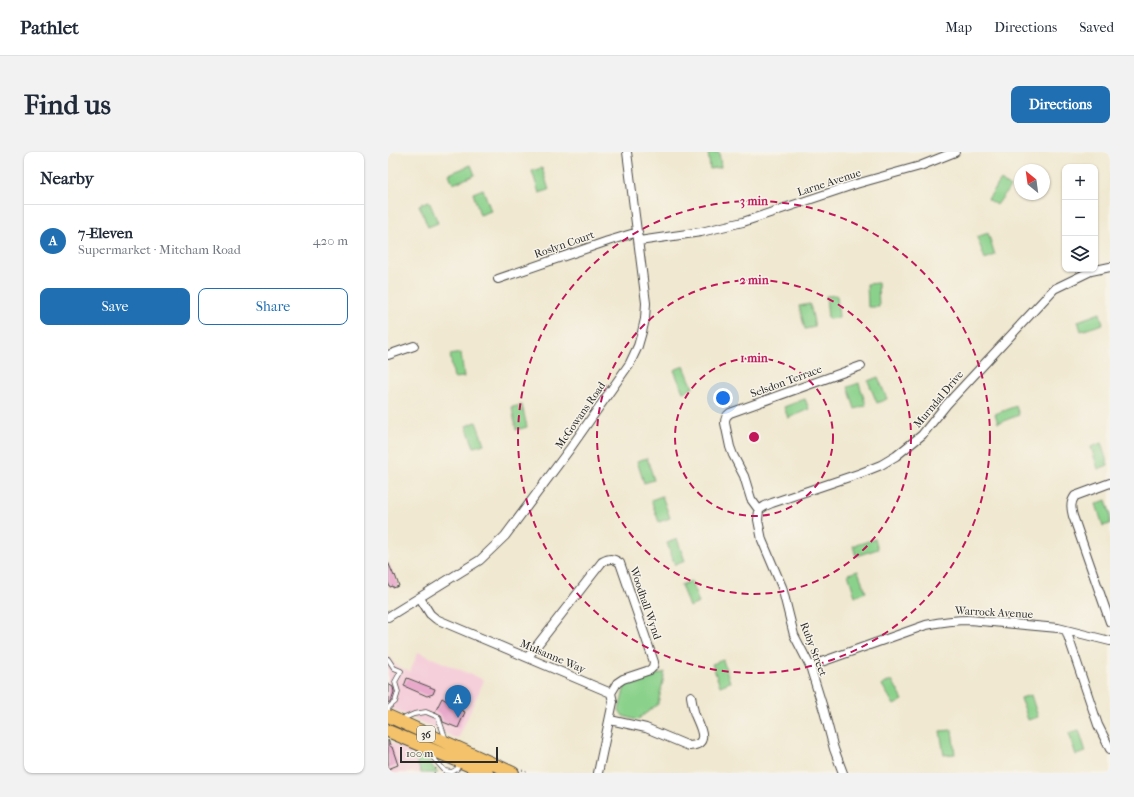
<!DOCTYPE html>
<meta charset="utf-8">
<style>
:root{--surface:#fff;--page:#f2f2f3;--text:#1f2937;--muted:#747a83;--line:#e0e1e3;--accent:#1f6fb2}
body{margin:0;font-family:"IM FELL French Canon",serif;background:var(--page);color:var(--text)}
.controls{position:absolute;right:12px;top:12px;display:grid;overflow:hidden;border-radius:8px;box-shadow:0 1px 3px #0004}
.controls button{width:36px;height:36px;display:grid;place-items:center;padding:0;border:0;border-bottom:1px solid var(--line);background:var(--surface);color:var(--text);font:20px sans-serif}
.compass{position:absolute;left:626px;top:12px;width:36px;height:36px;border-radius:50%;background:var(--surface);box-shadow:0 1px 3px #0004;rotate:331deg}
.scale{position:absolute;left:12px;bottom:10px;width:98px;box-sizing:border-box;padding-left:4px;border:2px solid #2b2b2b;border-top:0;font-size:11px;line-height:14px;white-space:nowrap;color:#2b2b2b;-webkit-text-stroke:3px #f7f3e8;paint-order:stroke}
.you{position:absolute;left:335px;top:246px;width:14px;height:14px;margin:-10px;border:3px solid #fff;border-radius:50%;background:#1a73e8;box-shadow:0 0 0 6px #1a73e833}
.badge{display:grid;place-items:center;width:26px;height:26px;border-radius:50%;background:var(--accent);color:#fff;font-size:13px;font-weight:700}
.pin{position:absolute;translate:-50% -33px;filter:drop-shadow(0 1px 2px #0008)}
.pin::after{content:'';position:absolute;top:21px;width:14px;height:12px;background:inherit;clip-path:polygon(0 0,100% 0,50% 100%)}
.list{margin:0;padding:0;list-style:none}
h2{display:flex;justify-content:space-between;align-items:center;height:52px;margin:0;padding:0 16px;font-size:17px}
h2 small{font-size:13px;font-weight:400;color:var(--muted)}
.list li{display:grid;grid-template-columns:26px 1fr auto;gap:12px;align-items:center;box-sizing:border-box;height:72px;padding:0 16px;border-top:1px solid var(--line)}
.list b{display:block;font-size:15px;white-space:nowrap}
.list p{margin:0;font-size:13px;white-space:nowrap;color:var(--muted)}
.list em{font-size:13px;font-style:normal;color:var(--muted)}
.actions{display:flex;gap:8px;padding:12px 16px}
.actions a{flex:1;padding:9px 0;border:1px solid var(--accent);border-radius:8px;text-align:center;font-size:14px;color:var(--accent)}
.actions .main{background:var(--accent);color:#fff}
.icon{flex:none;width:22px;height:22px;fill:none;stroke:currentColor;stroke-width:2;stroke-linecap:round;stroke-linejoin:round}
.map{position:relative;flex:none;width:722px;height:621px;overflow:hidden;border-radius:8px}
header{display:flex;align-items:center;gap:24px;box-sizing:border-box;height:56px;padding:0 20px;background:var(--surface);border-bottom:1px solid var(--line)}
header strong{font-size:19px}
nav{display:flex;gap:22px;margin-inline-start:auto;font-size:14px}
.intro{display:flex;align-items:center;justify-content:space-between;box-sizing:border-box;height:96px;padding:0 24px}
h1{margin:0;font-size:28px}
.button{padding:10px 18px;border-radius:8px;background:var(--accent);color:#fff;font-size:14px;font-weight:700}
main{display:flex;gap:24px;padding:0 24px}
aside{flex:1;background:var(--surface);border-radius:8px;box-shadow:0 1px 3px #0004}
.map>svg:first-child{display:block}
.built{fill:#f5cfda}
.green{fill:#8ad18b;stroke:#5a7e5b}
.building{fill:#e8a9ca}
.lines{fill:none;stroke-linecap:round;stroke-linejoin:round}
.service-casing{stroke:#494744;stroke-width:5.5}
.minor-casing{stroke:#494744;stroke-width:10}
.primary-casing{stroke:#494744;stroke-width:14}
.path{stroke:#494744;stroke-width:1;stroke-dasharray:1 3;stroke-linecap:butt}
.service{stroke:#fff;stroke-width:4}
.minor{stroke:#fff;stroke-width:8}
.primary{stroke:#f3c26a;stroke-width:12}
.ring{fill:none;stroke:#c2185b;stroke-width:2;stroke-dasharray:7 5}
.labels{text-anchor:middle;stroke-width:3;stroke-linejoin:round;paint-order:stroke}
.shield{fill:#f7f3e8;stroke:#686764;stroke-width:1}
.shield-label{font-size:10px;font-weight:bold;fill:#2b2b2b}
.street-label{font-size:11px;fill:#2b2b2b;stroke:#f7f3e8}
.centre{fill:#c2185b;stroke:#f7f3e8;stroke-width:2}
.ring-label{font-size:12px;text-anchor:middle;font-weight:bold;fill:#c2185b;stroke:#f7f3e8;stroke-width:3;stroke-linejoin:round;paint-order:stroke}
</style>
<header>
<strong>Pathlet</strong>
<nav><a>Map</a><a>Directions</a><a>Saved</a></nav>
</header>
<div class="intro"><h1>Find us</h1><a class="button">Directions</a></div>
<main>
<aside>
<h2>Nearby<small></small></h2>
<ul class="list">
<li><span class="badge">A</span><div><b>7-Eleven</b><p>Supermarket · Mitcham Road</p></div><em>420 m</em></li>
</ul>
<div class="actions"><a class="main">Save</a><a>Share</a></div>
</aside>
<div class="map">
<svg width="722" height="621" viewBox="0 0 722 621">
<rect width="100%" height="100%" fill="#f7f3e8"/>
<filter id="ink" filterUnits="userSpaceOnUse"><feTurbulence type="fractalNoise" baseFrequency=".025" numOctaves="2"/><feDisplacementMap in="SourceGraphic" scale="8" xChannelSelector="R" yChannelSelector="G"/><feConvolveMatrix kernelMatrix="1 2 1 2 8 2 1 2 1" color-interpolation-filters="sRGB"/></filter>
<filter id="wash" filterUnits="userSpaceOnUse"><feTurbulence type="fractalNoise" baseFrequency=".012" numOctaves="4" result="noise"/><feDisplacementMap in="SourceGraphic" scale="16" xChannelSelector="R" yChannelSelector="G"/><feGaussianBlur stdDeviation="0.9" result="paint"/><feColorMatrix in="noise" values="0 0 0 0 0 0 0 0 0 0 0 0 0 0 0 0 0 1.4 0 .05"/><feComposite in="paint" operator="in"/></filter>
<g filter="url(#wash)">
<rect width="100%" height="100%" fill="#f0e8d0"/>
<path class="built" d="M30,500l66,28 -26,59 -63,-29 -7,-2v-53l7,10 15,7z
M0,589l26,13 7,19h-33z"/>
<path class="green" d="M320,0h11l2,15 -11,2z
M83,13l4,10 -22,9 -4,-10z
M154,16l7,22 -10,3 -7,-22z
M613,28l9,7 -13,18 -9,-6z
M95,37l8,22 -11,4 -7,-22z
M41,49l9,22 -10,4 -9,-22z
M600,81l7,22 -10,4 -8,-22z
M490,131l1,24h-11l-1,-23z
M449,143l2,23 -11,1 -2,-23z
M422,152l5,23 -10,2 -6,-23z
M712,161l3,11 -22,7 -3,-10z
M73,201l3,24 -10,1 -4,-23z
M296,214l9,22 -10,4 -9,-22z
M490,225l9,22 -10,4 -9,-22z
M471,231l7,22 -11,4 -7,-22z
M417,247l4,10 -21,9 -4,-11z
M134,253l5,22 -11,3 -4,-23z
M628,254l3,9 -21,8 -3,-9z
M88,270l8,22 -10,3 -8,-21z
M713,291l7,22 -10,4 -7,-22z
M259,306l7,22 -10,3 -7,-22z
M274,344l8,22 -11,4 -8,-22z
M718,348l4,13v11l-7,2 -7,-22z
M289,387l8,22 -10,4 -8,-22z
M487,387l3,10 -22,7 -3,-10z
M470,419l8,21 -11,4 -7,-22z
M303,429l8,22 -10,4 -8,-22z
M335,508l7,22 -10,4 -8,-22z
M277,520l-7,32 -21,16 -14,-4 -4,-6 6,-25z
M504,528l11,20 -9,5 -12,-20z
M643,543l7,22 -10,3 -7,-22z
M564,578l3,24 -11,1 -4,-24z
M691,578l7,22 -10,3 -7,-22z
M26,602l9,1 15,18h-17z"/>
<g id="blocks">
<path class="building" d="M0,410l6,14 1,-1 4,11 -6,2v-2l-3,1 -2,-5z
M19,526l28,11 -2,5 -6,2 -23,-10z
M0,532l5,3 1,5 -3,9 -3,2z
M54,546l8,5 -1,2 16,7 -7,16 -15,-6 -2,-7 -6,-3z
M0,588l3,7h1l6,18 -10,4z"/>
</g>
</g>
<g filter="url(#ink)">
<use href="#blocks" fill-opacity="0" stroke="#494744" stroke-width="1"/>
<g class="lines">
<g class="service-casing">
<path id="service" d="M0,507l6,9 7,3 -6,11 3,10 -3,10 -6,5 -1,3
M12,568l14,-6 12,-2 12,5 8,23
M41,601l16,18 7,1 5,-3 2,-5"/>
</g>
<g class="minor-casing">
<path id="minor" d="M251,89l62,-9 42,-10 113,-38 64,-18 35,-14
M110,127l110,-38 30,-9
M0,203l26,-9
M722,331l-35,13c-5,7 -4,12 -2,20l37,106
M371,358l6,-4 7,-3 89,-30 20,-8 15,-9 26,-21 25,-31 107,-115 37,-18 19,-4
M371,358l-1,10 4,20 20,47 12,48 16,31 14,45 10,38 9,24
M371,358l-8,-11 -7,-23 -11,-21 -3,-8 -5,-24c0,-5 1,-7 5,-10l131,-47
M32,446l10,16 6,5 175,74 2,9 -15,71
M0,465l92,-57 25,-24 64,-86 61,-87 8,-17 4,-14 3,-13 1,-16 -19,-151
M678,478l32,95 12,24
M140,505l74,-95c8,-4 11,-4 18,1l34,99 -1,5 -3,3 -27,9 -6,4 -6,10
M422,514l116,-41c15,-3 28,-5 43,-5l89,8 52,13
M222,568l36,8 43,18c22,-1 11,-19 6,-31 -2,-6 -3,-13 -4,-19"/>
</g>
<g class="primary-casing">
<path id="primary" d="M0,564l125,57
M0,579l99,42"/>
</g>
<path class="path" d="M134,618l7,3
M46,621l2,-5"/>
<use href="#service" class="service"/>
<use href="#minor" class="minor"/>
<use href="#primary" class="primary"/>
</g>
</g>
<g class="ring">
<circle cx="366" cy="285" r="79"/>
<circle cx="366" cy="285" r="157"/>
<circle cx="366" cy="285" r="236"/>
</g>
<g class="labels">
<rect class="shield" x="29" y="574" width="18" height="16" rx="3"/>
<g class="shield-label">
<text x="38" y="586">36</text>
</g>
<g class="street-label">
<text transform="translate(441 30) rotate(-18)" y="4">Larne Avenue</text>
<text transform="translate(176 92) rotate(-19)" y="4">Roslyn Court</text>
<text transform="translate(398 229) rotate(-20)" y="4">Selsdon Terrace</text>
<text transform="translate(550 247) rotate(-50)" y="4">Murndal Drive</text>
<text transform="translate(192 263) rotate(-55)" y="4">McGowans Road</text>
<text transform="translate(258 451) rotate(71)" y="4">Woodhall Wynd</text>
<text transform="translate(606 460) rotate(3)" y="4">Warrock Avenue</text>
<text transform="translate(426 497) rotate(69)" y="4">Ruby Street</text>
<text transform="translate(165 504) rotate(23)" y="4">Mulsanne Way</text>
</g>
</g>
<circle cx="366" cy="285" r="6" class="centre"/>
<g class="ring-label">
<text x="366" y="53">3 min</text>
<text x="366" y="132">2 min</text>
<text x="366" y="210">1 min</text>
</g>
</svg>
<div class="controls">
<button>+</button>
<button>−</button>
<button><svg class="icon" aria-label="layers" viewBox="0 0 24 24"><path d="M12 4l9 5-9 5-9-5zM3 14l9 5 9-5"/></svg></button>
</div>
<svg class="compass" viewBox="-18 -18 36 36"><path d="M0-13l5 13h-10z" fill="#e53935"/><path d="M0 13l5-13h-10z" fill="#747a83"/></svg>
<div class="scale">100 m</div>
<div class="you"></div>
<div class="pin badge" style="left:70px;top:566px">A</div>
</div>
</main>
